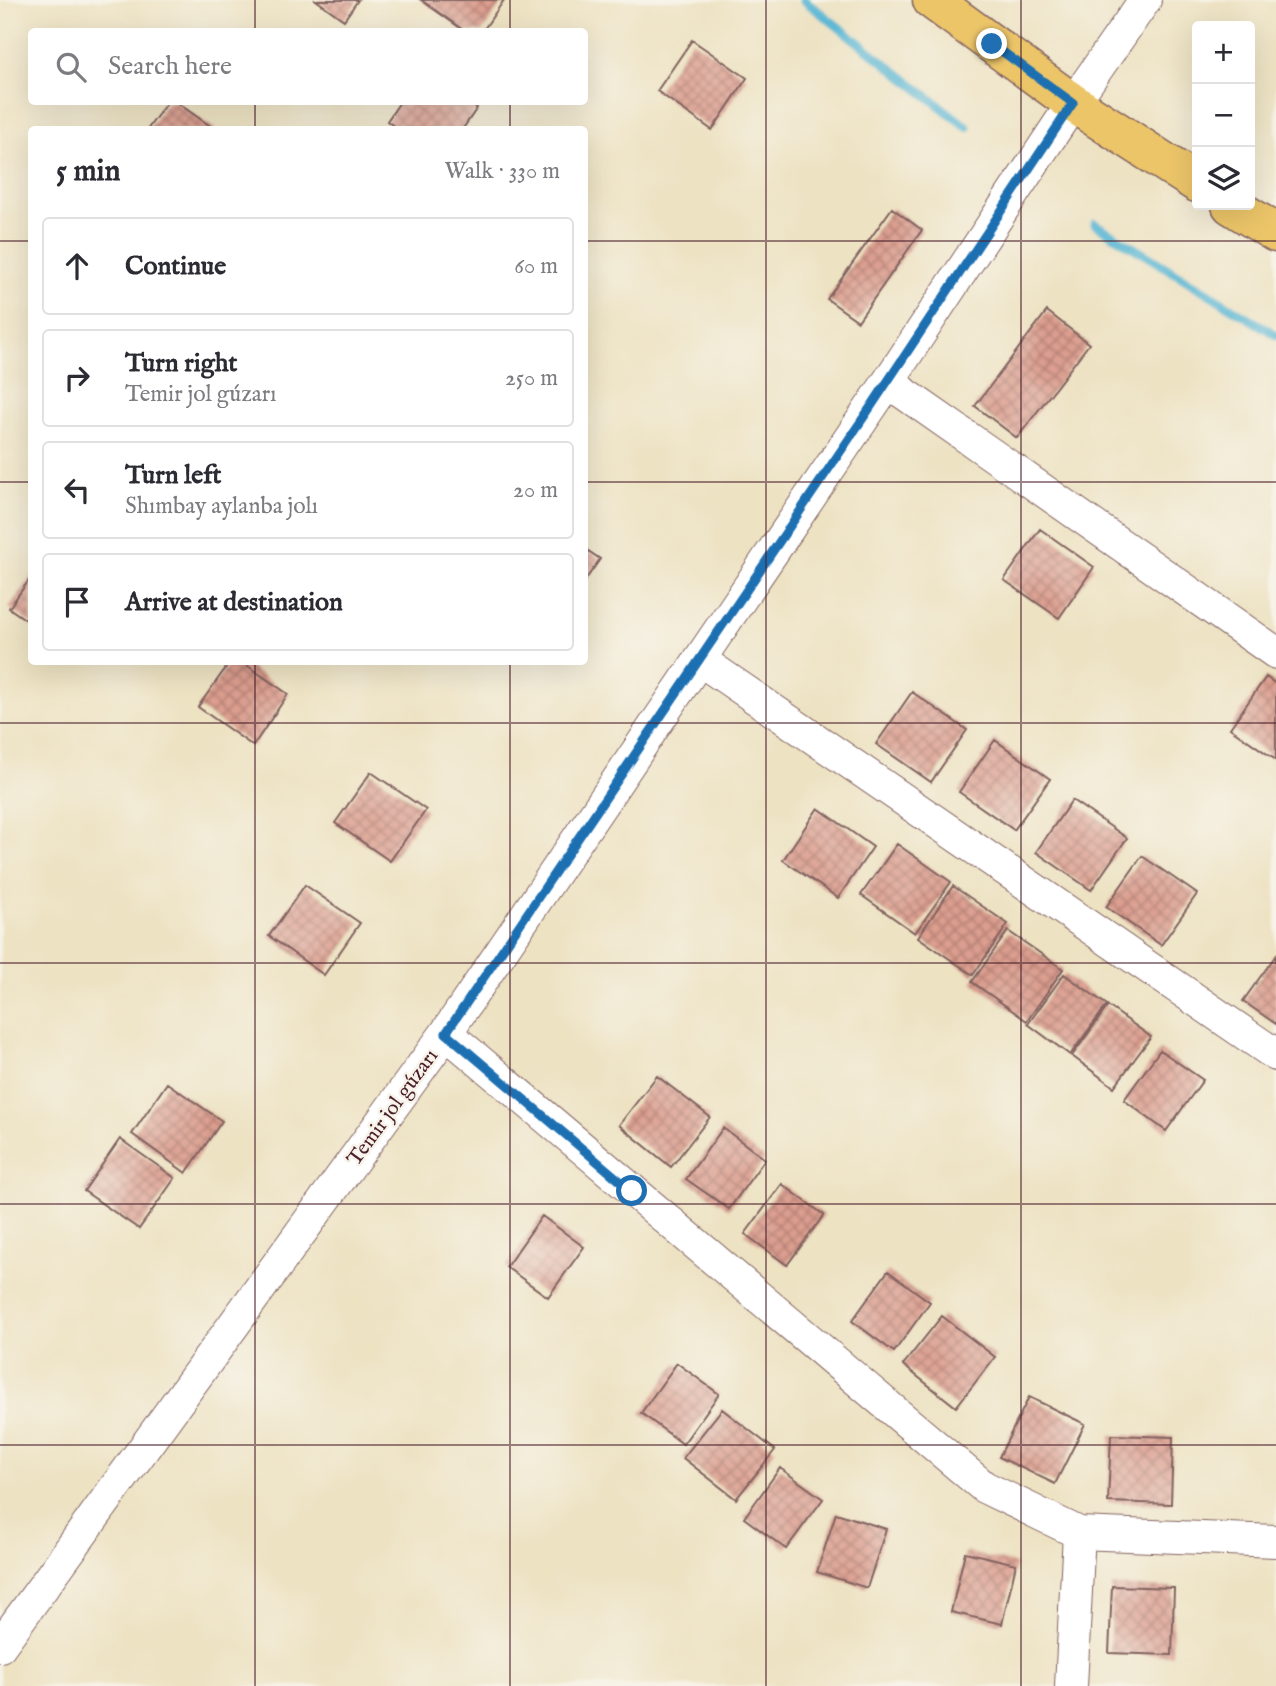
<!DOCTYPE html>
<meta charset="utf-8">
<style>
:root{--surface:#fff;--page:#f7f7f7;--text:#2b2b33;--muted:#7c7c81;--line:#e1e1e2}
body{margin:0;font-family:"IM FELL English",serif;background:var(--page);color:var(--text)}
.controls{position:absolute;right:21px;top:21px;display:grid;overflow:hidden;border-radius:7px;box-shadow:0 7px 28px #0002}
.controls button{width:63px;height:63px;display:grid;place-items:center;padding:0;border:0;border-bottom:2px solid var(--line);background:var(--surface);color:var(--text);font:35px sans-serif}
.stop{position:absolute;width:21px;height:21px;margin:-16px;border:5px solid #1f6fb2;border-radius:50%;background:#fff}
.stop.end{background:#1f6fb2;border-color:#fff;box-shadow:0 2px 7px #0008}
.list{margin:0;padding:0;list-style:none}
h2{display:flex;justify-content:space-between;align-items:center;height:91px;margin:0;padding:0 28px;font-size:30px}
h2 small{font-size:23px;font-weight:400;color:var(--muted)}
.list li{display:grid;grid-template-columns:46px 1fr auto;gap:21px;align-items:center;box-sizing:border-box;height:98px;margin:0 14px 14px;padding:0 14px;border:2px solid var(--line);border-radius:7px}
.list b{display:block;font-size:26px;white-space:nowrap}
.list p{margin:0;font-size:23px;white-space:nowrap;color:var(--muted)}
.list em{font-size:23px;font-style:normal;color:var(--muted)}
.icon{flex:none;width:38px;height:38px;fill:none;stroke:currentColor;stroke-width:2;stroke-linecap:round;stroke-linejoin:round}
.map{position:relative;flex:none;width:1276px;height:1686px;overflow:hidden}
.search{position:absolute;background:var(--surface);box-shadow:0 7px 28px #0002;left:28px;top:28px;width:560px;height:77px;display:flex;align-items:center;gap:18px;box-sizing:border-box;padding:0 24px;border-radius:7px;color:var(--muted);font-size:26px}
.panel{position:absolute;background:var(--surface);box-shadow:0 7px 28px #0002;left:28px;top:126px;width:560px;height:539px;border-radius:7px}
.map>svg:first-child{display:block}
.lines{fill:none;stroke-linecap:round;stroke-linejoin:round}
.stream{stroke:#55b5d3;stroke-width:9}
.building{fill:url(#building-cross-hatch)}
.minor-casing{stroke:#836360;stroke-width:34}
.major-casing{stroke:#836360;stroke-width:41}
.minor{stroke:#fff;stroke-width:32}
.major{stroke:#ecc569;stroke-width:38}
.route{stroke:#1f6fb2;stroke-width:9}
.grid{fill:none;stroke:#4a1f2b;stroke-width:2;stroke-opacity:0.55}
.labels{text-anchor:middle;stroke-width:5;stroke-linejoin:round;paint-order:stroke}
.street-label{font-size:21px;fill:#4a1f2b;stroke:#f7f3e8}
</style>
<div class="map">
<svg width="1276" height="1686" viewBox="0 0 1276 1686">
<defs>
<pattern id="building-cross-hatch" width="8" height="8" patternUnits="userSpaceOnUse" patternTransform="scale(1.75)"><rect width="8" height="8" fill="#db9e8f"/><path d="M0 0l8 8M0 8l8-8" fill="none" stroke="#b48075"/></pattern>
</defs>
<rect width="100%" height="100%" fill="#f7f3e8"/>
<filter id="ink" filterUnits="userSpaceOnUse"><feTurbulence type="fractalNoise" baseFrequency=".0143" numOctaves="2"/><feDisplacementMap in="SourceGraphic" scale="14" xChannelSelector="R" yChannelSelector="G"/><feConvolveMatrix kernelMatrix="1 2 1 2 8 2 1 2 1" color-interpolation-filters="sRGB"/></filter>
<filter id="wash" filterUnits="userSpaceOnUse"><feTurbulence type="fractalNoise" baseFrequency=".00686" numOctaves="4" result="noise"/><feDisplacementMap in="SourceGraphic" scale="28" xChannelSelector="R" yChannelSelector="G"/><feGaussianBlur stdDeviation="1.57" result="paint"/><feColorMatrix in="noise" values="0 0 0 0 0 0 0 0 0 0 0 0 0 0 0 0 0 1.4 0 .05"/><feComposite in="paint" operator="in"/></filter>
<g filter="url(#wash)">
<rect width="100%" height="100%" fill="#ede2c2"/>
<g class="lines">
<path class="stream" d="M804,0l163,127
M1095,224l181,111"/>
</g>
<g id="blocks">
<path class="building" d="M316,0h42l-14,20z
M421,0h83l-22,32h-16z
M692,40l55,38 -35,52 -55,-39z
M167,102h9l40,28h-69z
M400,102h69l8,6 -15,22h-63l-12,-9z
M892,208l30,22 -64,91 -31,-22z
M1047,311l42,33 -72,94 -42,-32z
M1040,529l54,38 -35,51 -55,-38z
M584,548l16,11 -16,23z
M32,576v48l-23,-16z
M230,662h12l46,32 -35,52 -55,-39z
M1266,677l10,7v76l-46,-32z
M912,692l55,38 -36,52 -55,-38z
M995,740l55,39 -36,51 -55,-38z
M371,772l55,38 -36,51 -55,-38z
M1072,800l55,38 -36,52 -55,-38z
M818,808l55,39 -35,51 -55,-38z
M897,844l54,38 -36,51 -54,-38z
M1142,856l55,38 -36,51 -55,-38z
M305,885l55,38 -36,52 -55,-39z
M953,886l55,38 -35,51 -55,-38z
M1008,931l55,38 -36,52 -55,-39z
M1276,955v69l-33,-23z
M1064,974l43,31 -37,50 -42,-31z
M1108,1006l43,31 -37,50 -42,-31z
M1160,1050l43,30 -37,51 -42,-31z
M657,1076l53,41 -39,50 -52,-42z
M167,1083l55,38 -36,52 -54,-39z
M723,1128l42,31 -36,50 -43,-30z
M120,1139l55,39 -36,51 -55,-38z
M782,1184l42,31 -37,50 -42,-31z
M542,1216l42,31 -36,50 -42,-30z
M888,1271l42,31 -36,50 -42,-31z
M942,1316l53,41 -39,50 -53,-42z
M677,1363l42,31 -36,50 -42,-31z
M1029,1397l56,27 -30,60 -56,-27z
M722,1409l53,41 -39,49 -53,-41z
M1111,1435l62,2 -2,67 -63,-2z
M780,1468l43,31 -37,50 -42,-31z
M836,1513l50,16 -19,59 -50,-16z
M965,1552l51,12 -14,60 -51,-12z
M1112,1586l62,2 -2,67 -63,-2z"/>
</g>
</g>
<g filter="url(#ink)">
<use href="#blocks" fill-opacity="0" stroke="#836360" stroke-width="2"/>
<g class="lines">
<g class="minor-casing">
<path id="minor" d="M888,382l388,271
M700,660l576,395
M446,1033l538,454 95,46 197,8
M0,1646l446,-613 442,-651 185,-279 72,-103
M1071,1686l8,-153"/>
</g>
<g class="major-casing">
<path id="major" d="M932,0l141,103 124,80
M1231,205l45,28"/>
</g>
<use href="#minor" class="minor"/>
<use href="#major" class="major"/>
</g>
</g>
<g class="lines" filter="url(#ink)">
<path class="route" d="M632,1191l-186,-158 426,-628 201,-302 -81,-59"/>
</g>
<path class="grid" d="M255,0v32M510,0v32M766,0v1686M1021,0v1686M255,102v28M510,102v28M0,241h32M584,241h692M0,482h32M584,482h692M255,662v1024M510,662v1024M0,723h1276M0,963h1276M0,1204h1276M0,1445h1276"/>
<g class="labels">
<g class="street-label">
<text transform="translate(392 1107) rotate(-54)" y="7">Temir jol gúzarı</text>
</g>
</g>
</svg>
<div class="controls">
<button>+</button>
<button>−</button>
<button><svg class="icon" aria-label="layers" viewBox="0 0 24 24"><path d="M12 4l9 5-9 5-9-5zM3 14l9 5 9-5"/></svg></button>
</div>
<div class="stop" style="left:632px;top:1191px"></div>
<div class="stop end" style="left:992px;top:44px"></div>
<div class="search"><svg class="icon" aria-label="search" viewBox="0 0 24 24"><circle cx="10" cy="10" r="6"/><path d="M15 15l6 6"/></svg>Search here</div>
<section class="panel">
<h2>5 min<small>Walk · 330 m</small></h2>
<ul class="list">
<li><svg class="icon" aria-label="ahead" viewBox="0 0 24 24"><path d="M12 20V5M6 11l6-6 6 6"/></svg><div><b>Continue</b></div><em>60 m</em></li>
<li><svg class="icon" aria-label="right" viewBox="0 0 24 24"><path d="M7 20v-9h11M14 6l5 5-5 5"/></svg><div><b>Turn right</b><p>Temir jol gúzarı</p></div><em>250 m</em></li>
<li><svg class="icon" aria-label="left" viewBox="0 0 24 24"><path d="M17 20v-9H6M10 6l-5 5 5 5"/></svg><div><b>Turn left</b><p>Shımbay aylanba jolı</p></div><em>20 m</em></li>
<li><svg class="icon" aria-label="arrive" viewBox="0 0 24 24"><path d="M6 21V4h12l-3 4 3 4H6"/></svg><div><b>Arrive at destination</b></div></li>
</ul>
</section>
</div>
